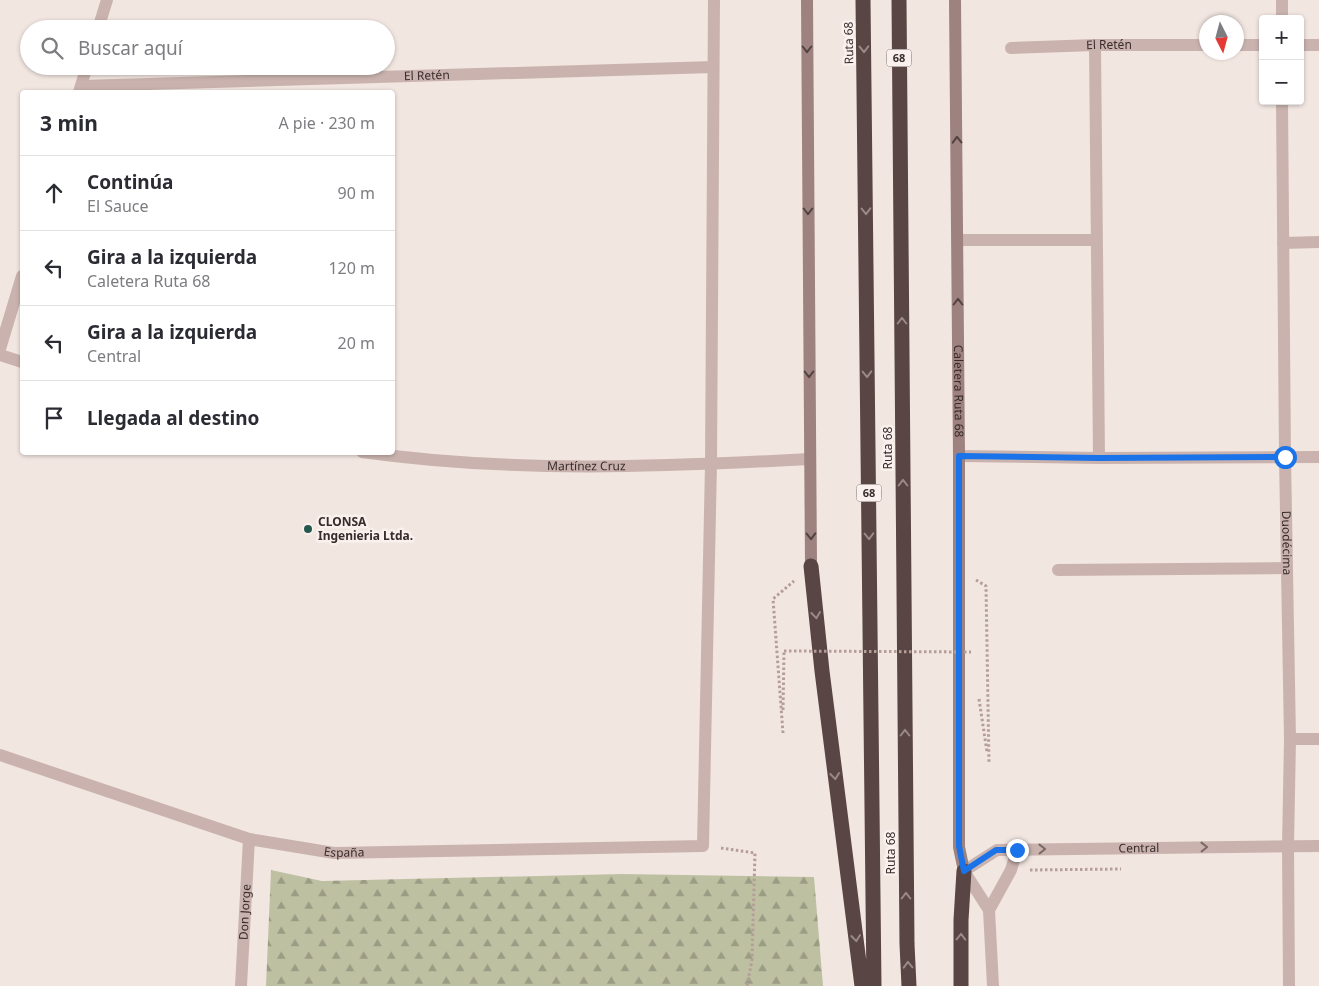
<!DOCTYPE html>
<html lang="es">
<meta charset="utf-8">
<style>
:root{--surface:#fff;--page:#f2f2f3;--text:#2b2b33;--muted:#7c7c81;--line:#e1e1e2}
body{margin:0;font-family:"Noto Sans",sans-serif;background:var(--page);color:var(--text)}
.controls{position:absolute;right:15px;top:15px;display:grid;overflow:hidden;border-radius:5px;box-shadow:0 1px 4px #0004}
.controls button{width:45px;height:45px;display:grid;place-items:center;padding:0;border:0;border-bottom:1px solid var(--line);background:var(--surface);color:var(--text);font:25px sans-serif}
.compass{position:absolute;left:1199px;top:15px;width:45px;height:45px;border-radius:50%;background:var(--surface);box-shadow:0 1px 4px #0004;rotate:174deg}
.stop{position:absolute;width:15px;height:15px;margin:-11px;border:4px solid #1a73e8;border-radius:50%;background:#fff}
.stop.end{background:#1a73e8;border-color:#fff;box-shadow:0 1px 5px #0008}
.list{margin:0;padding:0;list-style:none}
h2{display:flex;justify-content:space-between;align-items:center;height:65px;margin:0;padding:0 20px;font-size:21px}
h2 small{font-size:16px;font-weight:400;color:var(--muted)}
.list li{display:grid;grid-template-columns:32px 1fr auto;gap:15px;align-items:center;box-sizing:border-box;height:75px;padding:0 20px;border-top:1px solid var(--line)}
.list b{display:block;font-size:19px;white-space:nowrap}
.list p{margin:0;font-size:16px;white-space:nowrap;color:var(--muted)}
.list em{font-size:16px;font-style:normal;color:var(--muted)}
.icon{flex:none;width:28px;height:28px;fill:none;stroke:currentColor;stroke-width:2;stroke-linecap:round;stroke-linejoin:round}
.map{position:relative;flex:none;width:1319px;height:986px;overflow:hidden}
.search{position:absolute;background:var(--surface);box-shadow:0 1px 4px #0004;left:20px;top:20px;width:375px;height:55px;display:flex;align-items:center;gap:12px;box-sizing:border-box;padding:0 18px;border-radius:28px;color:var(--muted);font-size:19px}
.panel{position:absolute;background:var(--surface);box-shadow:0 1px 4px #0004;left:20px;top:90px;width:375px;height:365px;border-radius:5px}
.map>svg:first-child{display:block}
.forest{fill:url(#forest-firs)}
.lines{fill:none;stroke-linecap:round;stroke-linejoin:round}
.path{stroke:#b59d98;stroke-width:3;stroke-dasharray:2.5 2.5;stroke-linecap:butt}
.service{stroke:#cab3ae;stroke-width:12}
.minor{stroke:#cab3ae;stroke-width:12}
.tertiary{stroke:#cab3ae;stroke-width:12}
.secondary{stroke:#9d827f;stroke-width:12}
.motorway{stroke:#594543;stroke-width:15}
.path-bridge{stroke:#b59d98;stroke-width:3;stroke-dasharray:2.5 2.5;stroke-linecap:butt}
.oneway{stroke:#524241}
.oneway2{stroke:#998a87}
.oneway3{stroke:#7a6966}
.route{stroke:#1a73e8;stroke-width:6}
.poi-dot{fill:#24584d;stroke:#faf1ee;stroke-width:2}
.labels{text-anchor:middle;stroke-width:5;stroke-linejoin:round;paint-order:stroke}
.shield{fill:#faf1ee;stroke:#736766;stroke-width:1}
.shield-label{font-size:11px;font-weight:bold;fill:#392c2c}
.street-label{font-size:12px;fill:#392c2c;stroke:#faf1ee}
.poi-label{font-size:12px;font-weight:bold;fill:#392c2c;stroke:#faf1ee;text-anchor:start}
</style>
<div class="map">
<svg width="1319" height="986" viewBox="0 0 1319 986">
<defs>
<pattern id="forest-firs" width="22" height="20" patternUnits="userSpaceOnUse" patternTransform="scale(1.25)"><rect width="22" height="20" fill="#bec0a2"/><path d="M5 1l3.5 6h-7zM16 11l3.5 6h-7z" fill="#9b9c84"/></pattern>
</defs>
<rect width="100%" height="100%" fill="#f2e6e1"/>
<path class="forest" d="M271,870l51,11 300,-7 192,3 9,109h-557z"/>
<g class="lines">
<path class="path" d="M976,580l10,6 3,178
M979,699l8,53
M783,710l1,-59
M783,733l-10,-134 21,-18
M721,848l34,5 -3,107 -5,26
M1030,870l91,-1"/>
<path class="service" d="M1095,45l4,413
M958,240h139
M1058,570l229,-2
M1290,739h29
M989,910l22,-40 6,-20"/>
<g class="minor">
<path d="M1282,19v-19"/>
<path d="M1236,45h27"/>
<path d="M1300,45h19"/>
<path id="s1" d="M1011,48l84,-3h111"/>
<path id="s2" d="M81,86l632,-19"/>
<path id="s3" d="M1282,101l3,356 5,282 -2,107 1,140"/>
<path d="M1283,243l36,-1"/>
<path id="s4" d="M0,755l249,84 85,14 369,-7 8,-382 3,-464"/>
<path d="M964,871l25,39 4,76"/>
<path id="s5" d="M241,986l8,-147"/>
</g>
<g class="tertiary">
<path d="M98,29l9,-29"/>
<path d="M79,92l8,-26"/>
<path d="M0,349l22,-73"/>
<path d="M0,355l22,7"/>
<path id="s6" d="M362,452c149,21 299,15 448,7"/>
<path d="M959,456l140,2 220,-1"/>
<path id="s7" d="M964,871l33,-21 322,-4"/>
</g>
<g class="secondary">
<path d="M807,0l4,566"/>
<path id="s8" d="M955,0l4,456v391l5,24"/>
</g>
<path class="motorway" d="M863,0l11,986
M899,0l8,944 2,42
M811,566l11,105 40,315
M961,986v-66l3,-49"/>
<path class="path-bridge" d="M784,651l187,1"/>
</g>
<defs><path id="oneway-chevron" d="M-2-3.5L2.5 0L-2 3.5" fill="none" stroke-width="1.6" stroke-linecap="round" stroke-linejoin="round" transform="scale(1.25)"/></defs>
<g class="oneway">
<use href="#oneway-chevron" transform="translate(807 49) rotate(90)"/>
<use href="#oneway-chevron" transform="translate(957 140) rotate(-91)"/>
<use href="#oneway-chevron" transform="translate(808 211) rotate(90)"/>
<use href="#oneway-chevron" transform="translate(958 302) rotate(-90)"/>
<use href="#oneway-chevron" transform="translate(809 374) rotate(90)"/>
<use href="#oneway-chevron" transform="translate(811 536) rotate(89)"/>
</g>
<g class="oneway2">
<use href="#oneway-chevron" transform="translate(864 49) rotate(89)"/>
<use href="#oneway-chevron" transform="translate(866 211) rotate(89)"/>
<use href="#oneway-chevron" transform="translate(902 321) rotate(-90)"/>
<use href="#oneway-chevron" transform="translate(867 374) rotate(89)"/>
<use href="#oneway-chevron" transform="translate(903 483) rotate(-90)"/>
<use href="#oneway-chevron" transform="translate(869 536) rotate(89)"/>
<use href="#oneway-chevron" transform="translate(816 615) rotate(84)"/>
<use href="#oneway-chevron" transform="translate(905 733) rotate(-90)"/>
<use href="#oneway-chevron" transform="translate(835 776) rotate(83)"/>
<use href="#oneway-chevron" transform="translate(906 896) rotate(-90)"/>
<use href="#oneway-chevron" transform="translate(961 937) rotate(-89)"/>
<use href="#oneway-chevron" transform="translate(856 938) rotate(83)"/>
<use href="#oneway-chevron" transform="translate(908 965) rotate(-92)"/>
</g>
<g class="oneway3">
<use href="#oneway-chevron" transform="translate(1204 847) rotate(-1)"/>
<use href="#oneway-chevron" transform="translate(1042 849) rotate(-1)"/>
</g>
<g class="lines">
<path class="route" d="M1017,850h-21l-32,21 -5,-25v-390l140,2 186,-1"/>
</g>
<circle class="poi-dot" cx="308" cy="529" r="5"/>
<g class="labels">
<g class="shield">
<rect x="886.5" y="49.5" width="25" height="17" rx="4"/>
<rect x="856.5" y="484.5" width="25" height="17" rx="4"/>
</g>
<g class="shield-label">
<text x="899" y="62">68</text>
<text x="869" y="497">68</text>
</g>
<g class="street-label">
<text transform="translate(849 43) rotate(-91)" y="4">Ruta 68</text>
<text dy="4" stroke="none"><textPath href="#s1" startOffset="98">El Retén</textPath></text>
<text dy="4" stroke="none"><textPath href="#s2" startOffset="346">El Retén</textPath></text>
<text dy="4" stroke="none"><textPath href="#s8" startOffset="391">Caletera Ruta 68</textPath></text>
<text transform="translate(888 448) rotate(-90)" y="4">Ruta 68</text>
<text dy="4" stroke="none"><textPath href="#s6" startOffset="225">Martínez Cruz</textPath></text>
<text dy="4" stroke="none"><textPath href="#s3" startOffset="442">Duodécima</textPath></text>
<text dy="4" stroke="none"><textPath href="#s7" startOffset="181">Central</textPath></text>
<text dy="4" stroke="none"><textPath href="#s4" startOffset="359">España</textPath></text>
<text transform="translate(891 853) rotate(-90)" y="4">Ruta 68</text>
<text dy="4" stroke="none"><textPath href="#s5" startOffset="74">Don Jorge</textPath></text>
</g>
<g class="poi-label">
<text x="318" y="526">CLONSA<tspan x="318" dy="14">Ingenieria Ltda.</tspan></text>
</g>
</g>
</svg>
<div class="controls">
<button>+</button>
<button>−</button>
</div>
<svg class="compass" viewBox="-18 -18 36 36"><path d="M0-13l5 13h-10z" fill="#e53935"/><path d="M0 13l5-13h-10z" fill="#7c7c81"/></svg>
<div class="stop" style="left:1285px;top:457px"></div>
<div class="stop end" style="left:1017px;top:850px"></div>
<div class="search"><svg class="icon" aria-label="search" viewBox="0 0 24 24"><circle cx="10" cy="10" r="6"/><path d="M15 15l6 6"/></svg>Buscar aquí</div>
<section class="panel">
<h2>3 min<small>A pie · 230 m</small></h2>
<ul class="list">
<li><svg class="icon" aria-label="ahead" viewBox="0 0 24 24"><path d="M12 20V5M6 11l6-6 6 6"/></svg><div><b>Continúa</b><p>El Sauce</p></div><em>90 m</em></li>
<li><svg class="icon" aria-label="left" viewBox="0 0 24 24"><path d="M17 20v-9H6M10 6l-5 5 5 5"/></svg><div><b>Gira a la izquierda</b><p>Caletera Ruta 68</p></div><em>120 m</em></li>
<li><svg class="icon" aria-label="left" viewBox="0 0 24 24"><path d="M17 20v-9H6M10 6l-5 5 5 5"/></svg><div><b>Gira a la izquierda</b><p>Central</p></div><em>20 m</em></li>
<li><svg class="icon" aria-label="arrive" viewBox="0 0 24 24"><path d="M6 21V4h12l-3 4 3 4H6"/></svg><div><b>Llegada al destino</b></div></li>
</ul>
</section>
</div>
